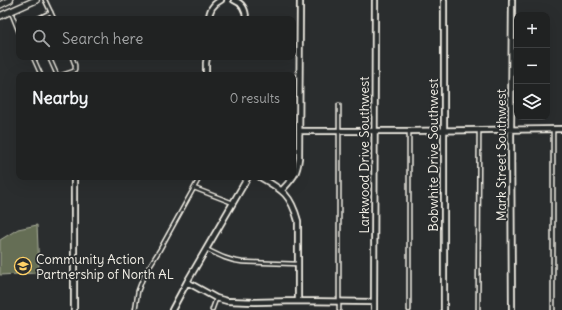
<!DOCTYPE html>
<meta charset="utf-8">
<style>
:root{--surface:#202222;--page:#282a2a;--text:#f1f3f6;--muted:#a2a4a5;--line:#3d3f40}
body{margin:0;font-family:Delius,sans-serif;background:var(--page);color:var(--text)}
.controls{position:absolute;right:12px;top:12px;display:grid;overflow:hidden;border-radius:8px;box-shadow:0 4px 16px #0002}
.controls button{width:36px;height:36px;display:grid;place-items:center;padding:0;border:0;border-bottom:1px solid var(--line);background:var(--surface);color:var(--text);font:20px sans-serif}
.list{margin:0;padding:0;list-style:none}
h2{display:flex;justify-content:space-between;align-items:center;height:52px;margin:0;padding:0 16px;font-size:17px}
h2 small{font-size:13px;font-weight:400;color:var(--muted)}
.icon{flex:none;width:22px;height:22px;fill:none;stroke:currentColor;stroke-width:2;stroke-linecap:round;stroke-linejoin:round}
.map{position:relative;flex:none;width:562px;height:310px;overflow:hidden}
.search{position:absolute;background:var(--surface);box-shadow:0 4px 16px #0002;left:16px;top:16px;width:280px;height:44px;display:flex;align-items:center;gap:10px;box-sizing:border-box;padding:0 14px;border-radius:8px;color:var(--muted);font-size:15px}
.panel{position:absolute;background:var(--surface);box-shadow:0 4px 16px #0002;left:16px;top:72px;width:280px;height:108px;border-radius:8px}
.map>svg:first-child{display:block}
.green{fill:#656e54;stroke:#acb09e}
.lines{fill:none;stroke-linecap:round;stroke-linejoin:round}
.service-casing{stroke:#f4f1e8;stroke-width:5.5}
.minor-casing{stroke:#f4f1e8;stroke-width:8}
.tertiary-casing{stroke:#f4f1e8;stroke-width:8}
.service{stroke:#2a2d2e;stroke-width:2.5}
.minor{stroke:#2a2d2e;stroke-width:4.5}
.tertiary{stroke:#2a2d2e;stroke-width:5.5}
.labels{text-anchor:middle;stroke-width:3.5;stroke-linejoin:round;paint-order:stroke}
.street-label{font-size:13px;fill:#f4f1e8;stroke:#2a2d2e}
.poi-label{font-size:13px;fill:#f4f1e8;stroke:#2a2d2e;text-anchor:start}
</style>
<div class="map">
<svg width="562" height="310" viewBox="0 0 562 310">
<rect width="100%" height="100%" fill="#2a2d2e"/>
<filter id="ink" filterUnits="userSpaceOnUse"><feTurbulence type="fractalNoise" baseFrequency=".025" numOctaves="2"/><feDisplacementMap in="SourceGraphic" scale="8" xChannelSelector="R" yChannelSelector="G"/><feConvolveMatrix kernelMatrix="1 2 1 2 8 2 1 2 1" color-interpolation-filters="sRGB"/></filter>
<g filter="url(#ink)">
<path class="green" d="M37,225l2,44 -3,4 -36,2v-35l18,-11z"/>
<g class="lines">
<g class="service-casing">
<path id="service" d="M45,0l9,19
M11,12l8,20
M37,19l14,-7
M33,57l8,18
M49,57l8,18
M62,75l12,-4 1,-2v-4l-3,-8
M194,188l39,15
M206,249c12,6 23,12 36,13l56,2
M135,310l3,-19 6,-16 15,-24 41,-74
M212,310l4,-11
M339,310v-205
M409,310v-179
M478,310l1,-180
M553,310v-181"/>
</g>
<g class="minor-casing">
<path id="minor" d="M234,0c8,3 12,10 12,19
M444,0v310
M512,0l-1,129 1,181
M209,19c0,-9 4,-15 12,-19
M206,75v-12l1,-6
M299,131h110l153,-2
M74,177v133
M260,177c23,13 31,18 38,44v80
M282,190c11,-12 15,-15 17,-32l1,-158
M187,282l29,16 11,3 28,1 43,-1 76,1
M172,310l15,-28 61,-105
M374,310l1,-310"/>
</g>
<g class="tertiary-casing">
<path id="tertiary" d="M0,5l10,-5
M0,16l36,-16"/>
</g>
<use href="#service" class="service"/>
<use href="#minor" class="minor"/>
<use href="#tertiary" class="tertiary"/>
</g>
</g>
<defs>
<g id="school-ring" transform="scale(0.9)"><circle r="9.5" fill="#2a2d2e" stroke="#ffd166" stroke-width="1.5"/><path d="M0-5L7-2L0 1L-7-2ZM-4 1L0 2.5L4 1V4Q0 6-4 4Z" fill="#ffd166"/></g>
</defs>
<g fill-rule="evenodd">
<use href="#school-ring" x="23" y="266"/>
</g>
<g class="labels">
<g class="street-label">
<text transform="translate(364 155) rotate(-90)" y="5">Larkwood Drive Southwest</text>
<text transform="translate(433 155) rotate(-90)" y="5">Bobwhite Drive Southwest</text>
<text transform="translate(501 155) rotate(-90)" y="5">Mark Street Southwest</text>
</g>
<g class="poi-label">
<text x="36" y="264">Community Action<tspan x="36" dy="15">Partnership of North AL</tspan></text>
</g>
</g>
</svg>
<div class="controls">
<button>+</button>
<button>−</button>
<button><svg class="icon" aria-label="layers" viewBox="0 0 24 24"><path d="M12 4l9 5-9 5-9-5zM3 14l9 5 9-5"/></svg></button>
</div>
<div class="search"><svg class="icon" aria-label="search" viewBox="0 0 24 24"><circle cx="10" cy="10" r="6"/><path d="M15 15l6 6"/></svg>Search here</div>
<section class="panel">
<h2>Nearby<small>0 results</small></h2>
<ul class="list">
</ul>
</section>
</div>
